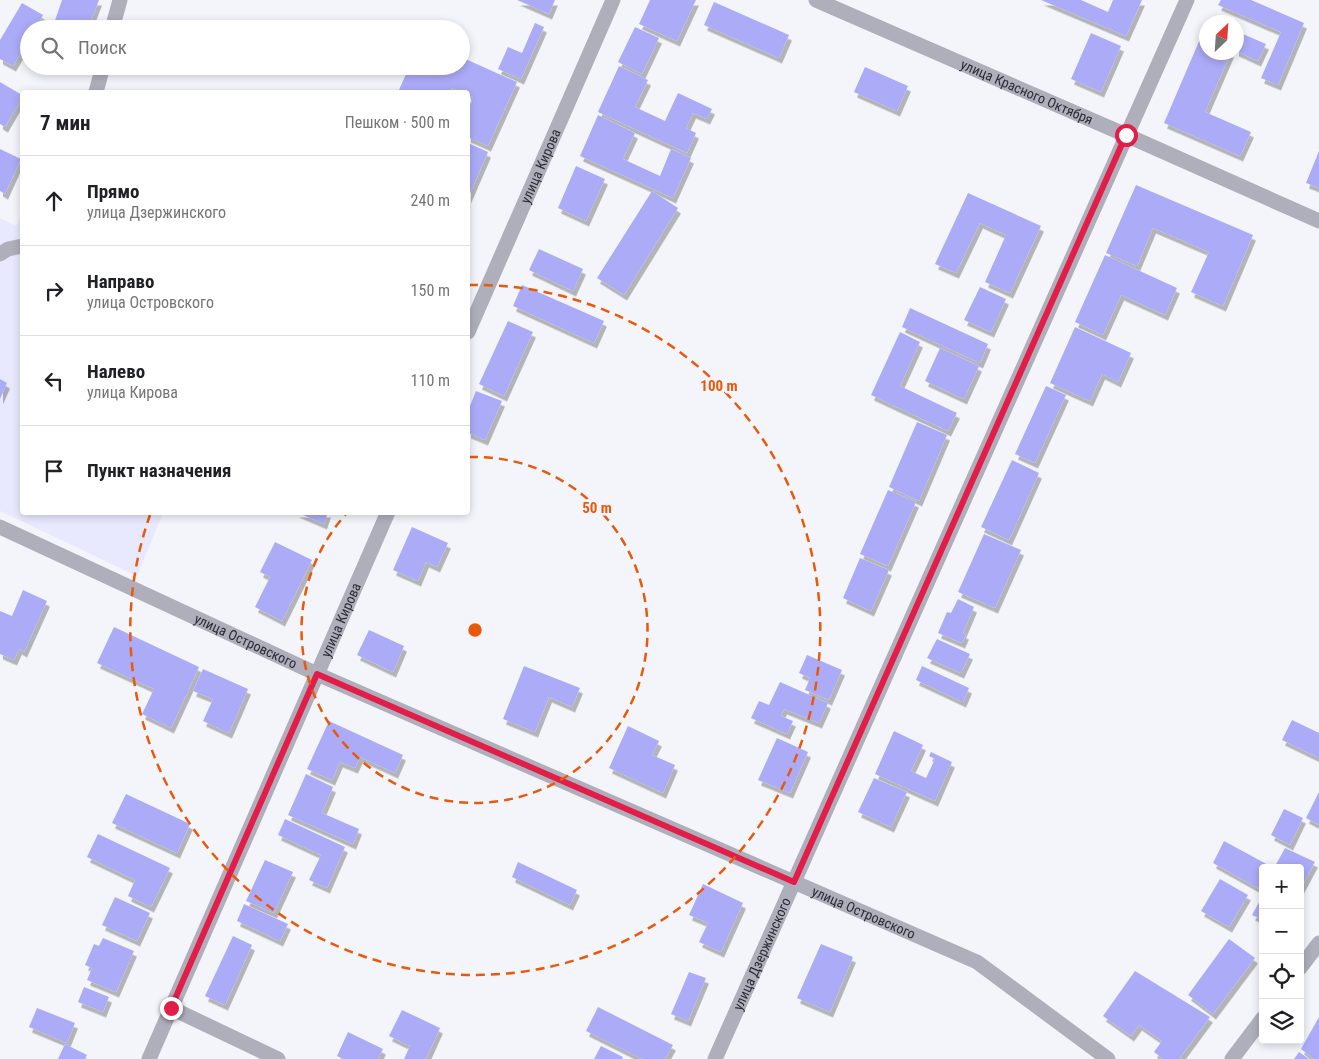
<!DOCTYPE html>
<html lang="ru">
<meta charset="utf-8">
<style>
:root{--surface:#fff;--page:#f2f2f2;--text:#202124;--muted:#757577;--line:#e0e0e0}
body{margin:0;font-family:"Roboto Condensed",sans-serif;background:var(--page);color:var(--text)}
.controls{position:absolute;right:15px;bottom:15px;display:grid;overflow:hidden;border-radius:5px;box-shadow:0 2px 8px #0003}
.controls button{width:45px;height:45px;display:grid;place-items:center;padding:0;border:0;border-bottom:1px solid var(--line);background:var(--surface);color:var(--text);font:25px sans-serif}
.compass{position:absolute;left:1199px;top:15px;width:45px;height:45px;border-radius:50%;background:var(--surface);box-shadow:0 2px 8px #0003;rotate:25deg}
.stop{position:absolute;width:15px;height:15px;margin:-11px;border:4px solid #e11d48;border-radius:50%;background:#fff}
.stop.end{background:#e11d48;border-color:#fff;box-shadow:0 1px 5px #0008}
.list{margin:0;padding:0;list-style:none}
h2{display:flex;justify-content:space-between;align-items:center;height:65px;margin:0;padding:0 20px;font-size:21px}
h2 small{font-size:16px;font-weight:400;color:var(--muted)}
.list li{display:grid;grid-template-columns:32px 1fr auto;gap:15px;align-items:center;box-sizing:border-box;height:90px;padding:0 20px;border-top:1px solid var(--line)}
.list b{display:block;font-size:19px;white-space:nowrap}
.list p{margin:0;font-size:16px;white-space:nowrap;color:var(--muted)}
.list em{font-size:16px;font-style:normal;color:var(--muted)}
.icon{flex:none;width:28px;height:28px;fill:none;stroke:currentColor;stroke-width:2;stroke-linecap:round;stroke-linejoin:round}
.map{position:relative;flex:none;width:1319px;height:1059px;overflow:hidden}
.search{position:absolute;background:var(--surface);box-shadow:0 2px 8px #0003;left:20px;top:20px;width:450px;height:55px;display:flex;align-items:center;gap:12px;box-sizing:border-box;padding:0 18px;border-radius:28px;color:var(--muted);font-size:19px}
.panel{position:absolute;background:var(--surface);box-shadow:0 2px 8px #0003;left:20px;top:90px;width:450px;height:425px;border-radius:5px}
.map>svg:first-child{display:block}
.built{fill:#e8e9fe}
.building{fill:#acabf8;filter:url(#shadow)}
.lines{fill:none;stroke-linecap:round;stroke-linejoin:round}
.minor{stroke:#afafbc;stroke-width:15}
.route{stroke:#e11d48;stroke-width:6}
.ring{fill:none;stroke:#e8590c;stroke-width:2.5;stroke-dasharray:9 6}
.labels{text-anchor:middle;stroke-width:5;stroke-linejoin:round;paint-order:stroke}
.street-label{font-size:14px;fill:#2b2b36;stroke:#f4f5fa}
.centre{fill:#e8590c;stroke:#f4f5fa;stroke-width:2.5}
.ring-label{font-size:15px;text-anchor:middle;font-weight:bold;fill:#e8590c;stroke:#f4f5fa;stroke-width:5;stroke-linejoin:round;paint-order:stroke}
</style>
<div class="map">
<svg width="1319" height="1059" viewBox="0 0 1319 1059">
<defs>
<filter id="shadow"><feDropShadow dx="3" dy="5.5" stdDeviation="0" flood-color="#0004"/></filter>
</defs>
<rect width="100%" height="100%" fill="#f4f5fa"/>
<path class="built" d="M22,214v298l141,1 -26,63 -137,-65v-293l16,8z"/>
<path class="building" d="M62,0h37l-11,29h-36z
M517,0h38l-6,14z
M650,0h46l-19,41 -38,-17z
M1041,0h40l27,12 5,-12h29l-16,36z
M1221,0h30l53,23 -26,62 -17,-7 20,-46 -63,-27z
M714,2l75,33 -10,23 -75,-33z
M22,3l21,12 -8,14h-6v10l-16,27 -13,-7v-19z
M535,23l9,4 -23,52 -23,-10 10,-22 14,6z
M1206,25v27h25l-26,60 46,20 -11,24 -76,-33z
M635,27l24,11 -17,36 -24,-12z
M1236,31l30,13 -8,17 -22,-10z
M1091,33l30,13 -20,46 -30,-13z
M461,57l56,25 -29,64 -20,-9v-27l5,-13 -5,-2v-3h-5l-11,-4 -2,4h-52l9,-20 4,2 3,-8h47z
M619,66l29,14 -13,27 30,14 13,-28 34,16 -5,10 -14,-6 -7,15 10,5 -9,20 -89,-41z
M865,67l43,19 -11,25 -43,-19z
M0,82l22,13v3l-17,29 -5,-3z
M598,115l37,18 -12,26 37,17 11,-27 20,9 -18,40 -93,-42z
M468,143l20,9 -20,46z
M0,149l21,10 -16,35 -5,-3z
M1319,151v37l-13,-5z
M576,166l29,13 -19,42 -28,-13z
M1136,185l117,50 -30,71 -32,-14 18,-40 -56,-24 -16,38 -31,-13z
M652,191l26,17 -54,87 -27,-17z
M968,193l73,33 -31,67 -25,-11 21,-47 -26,-12 -24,50 -21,-9z
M539,249l44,20 -10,22 -44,-21z
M1105,255l72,33 -12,27 -44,-20 -18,40 -28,-13z
M522,285l82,36 -10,22 -81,-37z
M980,287l26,12 -15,33 -27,-12z
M910,308l78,36 -8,19 -78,-36z
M508,321l25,11 -29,64 -25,-12z
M1075,327l56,26 -13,29 -16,-8 -12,27 -40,-18z
M900,332l20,10 -20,44 57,27 -9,18 -77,-36z
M940,348l39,18 -15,33 -39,-18z
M0,379l7,4 -7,16z
M1046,386l20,9 -31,68 -20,-9z
M476,391l26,10 -17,39 -17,-7v-22z
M917,422l30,13 -28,66 -30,-14z
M1012,460l27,13 -30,67 -28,-13z
M888,490l28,12 -28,64 -28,-12z
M296,512h32l-4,12z
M412,527l36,16 -11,24 -11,-5 -8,19 -25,-11z
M984,534l37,16 -26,58 -37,-16z
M275,542l37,18 -30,61 -27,-14 15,-30 -10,-5z
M860,558l29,12 -18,41 -28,-13z
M23,590l24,11 -23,51 -5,-3 -5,11 -14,-6v-43l12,5z
M958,599l16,8 -11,26 3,1 -4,9 -24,-10 9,-21 4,1z
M114,627l85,40 -28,61 -29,-14 12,-25 -57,-26z
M369,630l35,16 -11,26 -36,-17z
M937,639l33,15 -9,19 -34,-15z
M807,655l35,15 -13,30 -24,-10 5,-12 -11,-5z
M524,666l56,22 -8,19 -23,-10 -14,35 -32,-13z
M922,666l47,22 -6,14 -47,-22z
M203,669l45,20 -19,44 -26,-12 10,-22 -20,-8z
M780,682l48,21 -9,20 -35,-14 -3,7 12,5 -6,13 -36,-16 8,-17 10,4z
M1292,720l27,13v25l-37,-18z
M329,721l74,34 -8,18 -35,-16 -5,11 -15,-6 -8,18 -25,-11z
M628,726l31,15 -7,14 23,10 -12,28 -54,-25z
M894,731l29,14 -12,26 15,7 9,-19 -6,-3 2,-4 21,10 -17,39 -60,-27z
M777,738l31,14 -18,41 -32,-13z
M306,774l27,13 -11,26 37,16 -6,15 -65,-29z
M874,778l33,14 -16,35 -33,-15z
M1319,792v33l-13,-7z
M126,794l64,30 -13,29 -65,-30z
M1284,809l19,9 -13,27 -19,-10z
M285,819l60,28 -18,41 -18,-8 12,-25 -43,-20z
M98,834l72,34 -19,39 -23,-11 7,-16 -48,-23z
M1224,841l50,27h-11v23l-50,-28z
M1285,848l30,14 -15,28v-22h-26z
M265,860l28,12 -19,41 -28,-12z
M518,862l59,28 -7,15 -58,-28z
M1220,879l28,16 -19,32 -28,-16z
M703,884l40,19 -22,49 -22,-10 9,-19 -19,-8z
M1263,895v25l-11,-5z
M115,897l35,16 -13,28 -35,-16z
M244,904l44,20 -8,17 -43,-20z
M233,936l19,9 -27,60 -20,-9z
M103,938l31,13 -18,41 -29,-12 5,-12 -7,-3 9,-21 5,2z
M1229,939l26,19 -42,56 -25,-19z
M821,944l32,13 -23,55 -33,-14z
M1135,971l75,46 -31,42h-16l-9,-7 8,-11 -23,-16 -8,11 -28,-20z
M689,972l17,6 -18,43 -17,-7z
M84,987l25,10 -6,15 -25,-10z
M598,1007l75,38 -8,14h-23l-56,-28z
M37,1008l38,15 -8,20 -38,-16z
M402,1010l38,18 -14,31h-22l6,-13 -21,-10z
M1319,1017v42h-5l-13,-10z
M348,1032l35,17 -5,10h-35l-6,-3z
M65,1044l22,11 -2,4h-27z
M601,1046l22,11 -1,2h-28z
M1299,1052l10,7h-15z"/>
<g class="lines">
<g class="minor">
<path id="s1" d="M816,0l310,135 193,86"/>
<path d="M112,29l8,-29"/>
<path d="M96,92l7,-26"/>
<path d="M0,254l8,-5 14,-3"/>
<path id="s2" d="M468,332l145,-332"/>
<path id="s3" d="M0,527l317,147 660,288 131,97"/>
<path d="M1300,968l19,-25"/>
<path d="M171,1008l107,51"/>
<path id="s4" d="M149,1059l239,-547"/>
<path id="s5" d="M715,1059l472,-1059"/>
<path d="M1232,1059l31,-41"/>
</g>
</g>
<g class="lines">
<path class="route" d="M171,1008l146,-334 477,208 332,-747"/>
</g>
<g class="ring">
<path d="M469 457A173 173 0 1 1 347 513"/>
<path d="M469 285A345 345 0 1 1 150 515"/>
</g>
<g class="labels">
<g class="street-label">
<text dy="5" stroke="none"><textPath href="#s1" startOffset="230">улица Красного Октября</textPath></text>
<text dy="5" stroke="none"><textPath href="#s2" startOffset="181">улица Кирова</textPath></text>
<text dy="5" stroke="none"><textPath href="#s4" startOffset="479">улица Кирова</textPath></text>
<text dy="5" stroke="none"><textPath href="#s3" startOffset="271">улица Островского</textPath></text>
<text dy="5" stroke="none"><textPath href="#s3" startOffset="946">улица Островского</textPath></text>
<text dy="5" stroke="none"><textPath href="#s5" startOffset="115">улица Дзержинского</textPath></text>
</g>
</g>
<circle cx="475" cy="630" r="8" class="centre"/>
<g class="ring-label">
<text x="719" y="391">100 m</text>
<text x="597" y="513">50 m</text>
</g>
</svg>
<div class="controls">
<button>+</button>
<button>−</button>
<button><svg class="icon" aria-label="locate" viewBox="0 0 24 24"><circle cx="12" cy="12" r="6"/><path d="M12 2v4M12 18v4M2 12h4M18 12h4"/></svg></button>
<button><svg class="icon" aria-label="layers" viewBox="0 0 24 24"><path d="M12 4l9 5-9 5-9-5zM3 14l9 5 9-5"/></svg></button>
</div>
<svg class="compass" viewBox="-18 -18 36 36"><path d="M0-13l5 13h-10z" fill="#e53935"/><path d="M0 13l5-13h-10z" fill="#757577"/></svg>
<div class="stop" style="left:1126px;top:135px"></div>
<div class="stop end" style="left:171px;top:1008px"></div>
<div class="search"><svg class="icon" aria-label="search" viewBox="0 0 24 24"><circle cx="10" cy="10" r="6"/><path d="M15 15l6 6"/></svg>Поиск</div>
<section class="panel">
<h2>7 мин<small>Пешком · 500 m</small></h2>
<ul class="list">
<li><svg class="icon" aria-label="ahead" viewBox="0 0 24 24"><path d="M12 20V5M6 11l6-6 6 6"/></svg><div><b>Прямо</b><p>улица Дзержинского</p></div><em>240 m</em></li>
<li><svg class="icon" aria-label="right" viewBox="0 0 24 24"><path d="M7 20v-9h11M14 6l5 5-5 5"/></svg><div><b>Направо</b><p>улица Островского</p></div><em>150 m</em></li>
<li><svg class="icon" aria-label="left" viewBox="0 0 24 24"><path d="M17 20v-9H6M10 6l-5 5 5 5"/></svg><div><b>Налево</b><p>улица Кирова</p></div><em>110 m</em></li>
<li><svg class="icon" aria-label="arrive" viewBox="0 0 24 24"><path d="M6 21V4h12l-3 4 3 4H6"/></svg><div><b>Пункт назначения</b></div></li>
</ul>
</section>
</div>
